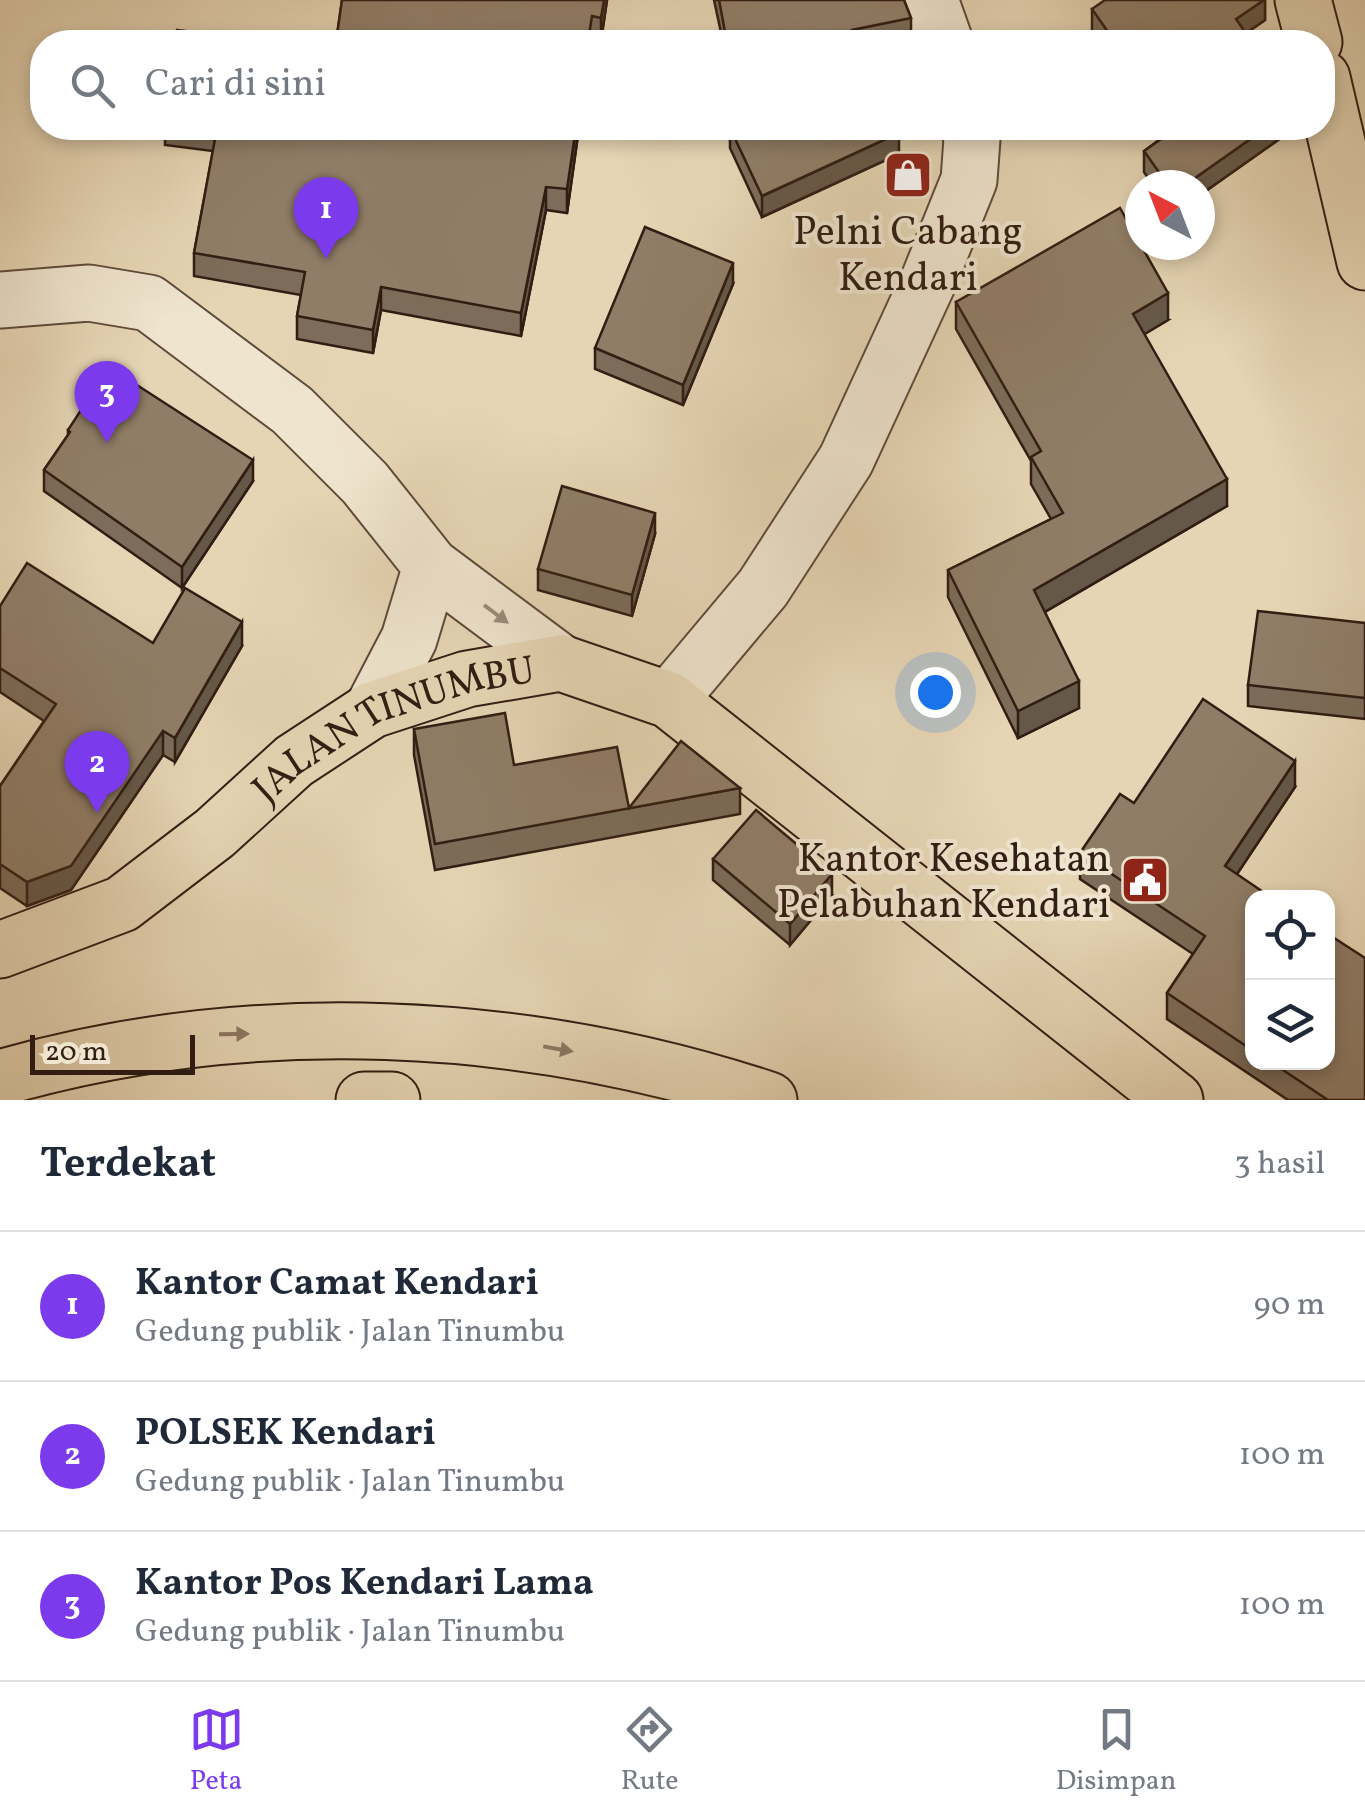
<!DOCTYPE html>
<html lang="id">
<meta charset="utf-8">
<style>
:root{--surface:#fff;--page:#f2f2f3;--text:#1f2937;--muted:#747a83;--line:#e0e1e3;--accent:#7c3aed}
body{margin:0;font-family:Vollkorn,serif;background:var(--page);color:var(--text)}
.controls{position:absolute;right:30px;bottom:30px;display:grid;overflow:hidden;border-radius:20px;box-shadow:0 5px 15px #0003}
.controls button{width:90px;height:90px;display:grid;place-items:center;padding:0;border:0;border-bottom:2px solid var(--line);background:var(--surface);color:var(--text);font:50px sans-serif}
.compass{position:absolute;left:1125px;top:170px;width:90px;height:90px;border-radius:50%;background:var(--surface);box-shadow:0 5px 15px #0003;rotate:318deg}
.scale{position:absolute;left:30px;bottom:25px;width:165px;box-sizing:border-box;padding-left:10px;border:5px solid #321d13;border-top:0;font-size:28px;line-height:35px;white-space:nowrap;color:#321d13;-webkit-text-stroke:8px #efe4ce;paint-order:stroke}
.you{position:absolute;left:935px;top:692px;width:35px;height:35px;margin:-25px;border:8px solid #fff;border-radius:50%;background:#1a73e8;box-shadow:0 0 0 15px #1a73e833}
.badge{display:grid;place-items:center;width:65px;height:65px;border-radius:50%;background:var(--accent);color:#fff;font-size:32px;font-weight:700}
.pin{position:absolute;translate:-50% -82px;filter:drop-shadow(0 2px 5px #0008)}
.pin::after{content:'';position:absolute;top:52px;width:35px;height:30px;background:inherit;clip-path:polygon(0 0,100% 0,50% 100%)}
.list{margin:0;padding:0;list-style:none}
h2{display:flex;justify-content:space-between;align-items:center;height:130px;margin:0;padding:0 40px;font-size:42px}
h2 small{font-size:32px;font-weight:400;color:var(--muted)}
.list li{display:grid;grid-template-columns:65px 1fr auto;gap:30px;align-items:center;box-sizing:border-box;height:150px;padding:0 40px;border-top:2px solid var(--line)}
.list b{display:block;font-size:38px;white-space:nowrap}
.list p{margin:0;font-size:32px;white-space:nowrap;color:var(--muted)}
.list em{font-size:32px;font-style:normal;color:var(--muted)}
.icon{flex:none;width:55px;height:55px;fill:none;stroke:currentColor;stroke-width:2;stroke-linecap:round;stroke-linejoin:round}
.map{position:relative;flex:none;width:1365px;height:1100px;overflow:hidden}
.search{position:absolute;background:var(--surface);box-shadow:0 5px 15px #0003;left:30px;right:30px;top:30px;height:110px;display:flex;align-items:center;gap:25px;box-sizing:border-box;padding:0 35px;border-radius:40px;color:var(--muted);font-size:38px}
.sheet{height:580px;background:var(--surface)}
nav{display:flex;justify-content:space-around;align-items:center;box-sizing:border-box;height:140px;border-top:2px solid var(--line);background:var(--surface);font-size:28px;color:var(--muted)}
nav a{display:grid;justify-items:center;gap:5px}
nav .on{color:var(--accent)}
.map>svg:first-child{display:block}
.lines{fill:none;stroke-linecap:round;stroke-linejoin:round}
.minor-casing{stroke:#5f4b3b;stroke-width:59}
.primary-casing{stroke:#321d13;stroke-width:59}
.trunk-casing{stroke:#321d13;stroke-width:59}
.minor{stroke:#efe4ce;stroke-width:55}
.primary{stroke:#e6d5b4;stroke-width:55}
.trunk{stroke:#e6d5b4;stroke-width:55}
.wall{fill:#7c6c59;stroke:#321d13;stroke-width:2.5}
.shaded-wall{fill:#655848;stroke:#321d13;stroke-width:2.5}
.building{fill:#907d67;stroke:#321d13;stroke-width:2.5}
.oneway{fill:#9a8a7a}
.oneway2{fill:#8c7964}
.labels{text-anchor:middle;stroke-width:8;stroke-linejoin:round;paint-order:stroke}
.poi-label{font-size:40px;fill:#321d13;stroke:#efe4ce}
.street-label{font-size:40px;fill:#321d13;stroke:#efe4ce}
</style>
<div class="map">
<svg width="1365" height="1100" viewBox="0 0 1365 1100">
<rect width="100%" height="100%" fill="#e6d5b4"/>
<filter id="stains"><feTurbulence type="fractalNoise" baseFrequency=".002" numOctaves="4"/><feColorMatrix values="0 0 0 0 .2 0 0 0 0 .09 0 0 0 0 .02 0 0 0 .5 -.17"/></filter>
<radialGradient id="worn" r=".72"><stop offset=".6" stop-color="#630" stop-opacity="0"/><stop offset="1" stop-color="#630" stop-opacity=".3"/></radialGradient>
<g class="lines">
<g class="minor-casing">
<path id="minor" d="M930,0l15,42
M0,300l89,-7 60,10 143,107 73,73 66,83 130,97
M669,700l94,-112 83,-128 82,-178 41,-102 3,-41 -3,-11
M372,710l37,-71 22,-73"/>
</g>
<g class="primary-casing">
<g id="primary">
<path d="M1303,0l11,42"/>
<path d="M1322,78l43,184"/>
<path id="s1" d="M0,950l122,-46 93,-71 79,-72 78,-51 95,-31 94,-16 108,37 506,400"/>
</g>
</g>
<g class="trunk-casing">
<path id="trunk" d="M0,1078c249,-72 524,-59 769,22
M364,1100h28"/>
</g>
<use href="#minor" class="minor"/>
<use href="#primary" class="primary"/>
<use href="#trunk" class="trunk"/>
</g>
<path class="wall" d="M342,0h265l-6,41 -9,-2 -1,3h-255z
M714,0h190l7,18v21l-18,3h-170z
M1265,0v20l-19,13 6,9h-152l-8,-12v-21z
M165,128h414l-12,85 -21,-3 -25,126 -140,-26 -8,43 -76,-14v-23l4,-21 -107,-19v-23l19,-102 -48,-6z
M730,128l169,26 -137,63 -32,-69z
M1158,128h137l-95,67v-10h-47l-9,-13v-21l20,-15z
M733,284l-50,121 -88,-36v-21z
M956,302l212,18 -24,14 83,172 -182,106 34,96 -61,30 -70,-141v-27l103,-51 -20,-35v-23l-75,-132z
M68,430l185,51 -71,107 -138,-97v-21l24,-35z
M655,534l-23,82 -94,-26v-21z
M0,606l153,37 89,3 -67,116 -12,-7 -92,135 -44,16 -27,-18v-102l44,-65 -44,-29z
M1365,623v96l-117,-13v-21z
M414,729l215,79 111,-20v26l-305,56 -21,-115z
M1295,787l-58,87 15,24v164h76l37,38h-77l-121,-81v-26l26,-39 -113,-75v-26l54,-50z
M713,859l119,36 -42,50 -77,-65z"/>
<path class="shaded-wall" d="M604,0h3l-6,41v-23z
M1264,0h1v20l-29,20v-21z
M576,128h3l-12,85v-24z
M1266,128h29l-95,67v-10h-15z
M899,133v21l-137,63v-21z
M546,187v23l-25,126v-23z
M733,263v21l-50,121v-20z
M381,287v23l-8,43v-23z
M1168,293v27l-35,21v-27z
M253,460v21l-71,107v-21z
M1227,479v27l-193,112v-28z
M655,513v21l-23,82v-21z
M242,622v24l-67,116v-24z
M1079,681v27l-61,30v-27z
M163,731v24l-92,135 -44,16v-24z
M1295,761v26l-70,105v-26z
M832,874v21l-42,50v-21z"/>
<path class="building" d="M342,0h262l-3,18 -9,-2 -4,26h-252z
M719,0h185l7,18 -59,12 5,12h-130z
M1105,0h159l-28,19 16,23h-137l-23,-33z
M177,30l101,12h-103z
M210,128h366l-9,61 -21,-2 -25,126 -140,-26 -8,43 -76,-14 8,-44 -111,-19 23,-125z
M730,128h166l3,5 -137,63z
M1173,128h93l-81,57h-17l-24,-34 30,-21z
M1120,208l48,85 -35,21 94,165 -193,111 45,91 -61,30 -70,-141 115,-57 -32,-56 10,-6 -85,-149z
M645,227l88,36 -50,122 -88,-37z
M109,367l144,93 -71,107 -138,-97 26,-38 -2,-2z
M562,486l93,27 -23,82 -94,-26z
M27,563l126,80 32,-55 57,34 -67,116 -12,-7 -92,135 -44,16 -27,-18v-78l56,-82 -56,-36v-62z
M1258,611l107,12v75l-117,-13z
M1203,699l92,62 -70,105 47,32h-20v152l-85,-57 38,-57 -125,-83 40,-59 14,9z
M505,713l9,52 103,-18 12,61 52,-67 59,47 -305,56 -21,-115z
M756,810l76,64 -42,50 -77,-65z
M1328,934l37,24v142h-37l-57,-38h57z"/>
<defs><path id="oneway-solid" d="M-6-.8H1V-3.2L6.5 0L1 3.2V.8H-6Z" transform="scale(2.5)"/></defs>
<use class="oneway" href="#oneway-solid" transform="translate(496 614) rotate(37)"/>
<g class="oneway2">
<use href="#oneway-solid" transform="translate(234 1034) rotate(-1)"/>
<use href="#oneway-solid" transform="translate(558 1049) rotate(10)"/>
</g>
<defs>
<g id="shop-square" transform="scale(2.5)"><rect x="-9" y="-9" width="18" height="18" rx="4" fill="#8f2418" stroke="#efe4ce"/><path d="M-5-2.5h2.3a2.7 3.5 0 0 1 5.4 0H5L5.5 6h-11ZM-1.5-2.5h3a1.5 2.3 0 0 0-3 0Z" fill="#fff"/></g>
<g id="civic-square" transform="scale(2.5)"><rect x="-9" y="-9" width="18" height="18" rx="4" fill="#8f2418" stroke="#efe4ce"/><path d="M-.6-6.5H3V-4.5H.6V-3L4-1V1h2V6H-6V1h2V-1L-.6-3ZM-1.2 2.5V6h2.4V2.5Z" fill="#fff"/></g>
</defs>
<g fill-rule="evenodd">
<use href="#shop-square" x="908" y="175"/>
<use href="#civic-square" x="1145" y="880"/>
</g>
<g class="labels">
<g class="poi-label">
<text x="908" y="244">Pelni Cabang<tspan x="908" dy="46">Kendari</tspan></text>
<text x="1110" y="871" text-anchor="end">Kantor Kesehatan<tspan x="1110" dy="46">Pelabuhan Kendari</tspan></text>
</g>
<g class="street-label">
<text dy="14" stroke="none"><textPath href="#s1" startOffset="460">JALAN TINUMBU</textPath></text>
</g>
</g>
<rect width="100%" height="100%" filter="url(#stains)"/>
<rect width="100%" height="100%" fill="url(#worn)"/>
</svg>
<div class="controls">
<button><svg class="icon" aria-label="locate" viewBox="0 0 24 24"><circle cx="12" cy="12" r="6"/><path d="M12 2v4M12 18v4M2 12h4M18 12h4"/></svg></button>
<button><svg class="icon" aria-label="layers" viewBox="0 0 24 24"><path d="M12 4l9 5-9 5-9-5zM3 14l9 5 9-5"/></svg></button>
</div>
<svg class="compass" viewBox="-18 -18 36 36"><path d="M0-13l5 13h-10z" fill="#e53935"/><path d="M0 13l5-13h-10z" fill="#747a83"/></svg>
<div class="scale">20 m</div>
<div class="you"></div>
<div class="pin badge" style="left:326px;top:259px">1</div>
<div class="pin badge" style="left:97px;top:813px">2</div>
<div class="pin badge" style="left:107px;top:443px">3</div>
<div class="search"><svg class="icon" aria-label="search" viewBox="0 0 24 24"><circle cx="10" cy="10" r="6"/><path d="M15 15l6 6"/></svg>Cari di sini</div>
</div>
<section class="sheet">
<h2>Terdekat<small>3 hasil</small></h2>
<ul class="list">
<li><span class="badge">1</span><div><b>Kantor Camat Kendari</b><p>Gedung publik · Jalan Tinumbu</p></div><em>90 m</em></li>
<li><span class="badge">2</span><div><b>POLSEK Kendari</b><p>Gedung publik · Jalan Tinumbu</p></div><em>100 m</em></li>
<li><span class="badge">3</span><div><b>Kantor Pos Kendari Lama</b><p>Gedung publik · Jalan Tinumbu</p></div><em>100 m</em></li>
</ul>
</section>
<nav>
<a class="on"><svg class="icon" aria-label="map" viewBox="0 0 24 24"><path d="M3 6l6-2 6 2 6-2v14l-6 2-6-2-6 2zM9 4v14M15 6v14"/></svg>Peta</a>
<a><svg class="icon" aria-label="directions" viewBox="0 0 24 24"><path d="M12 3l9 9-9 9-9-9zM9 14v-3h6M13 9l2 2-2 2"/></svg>Rute</a>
<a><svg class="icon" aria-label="saved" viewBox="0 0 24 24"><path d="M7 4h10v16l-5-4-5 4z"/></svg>Disimpan</a>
</nav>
